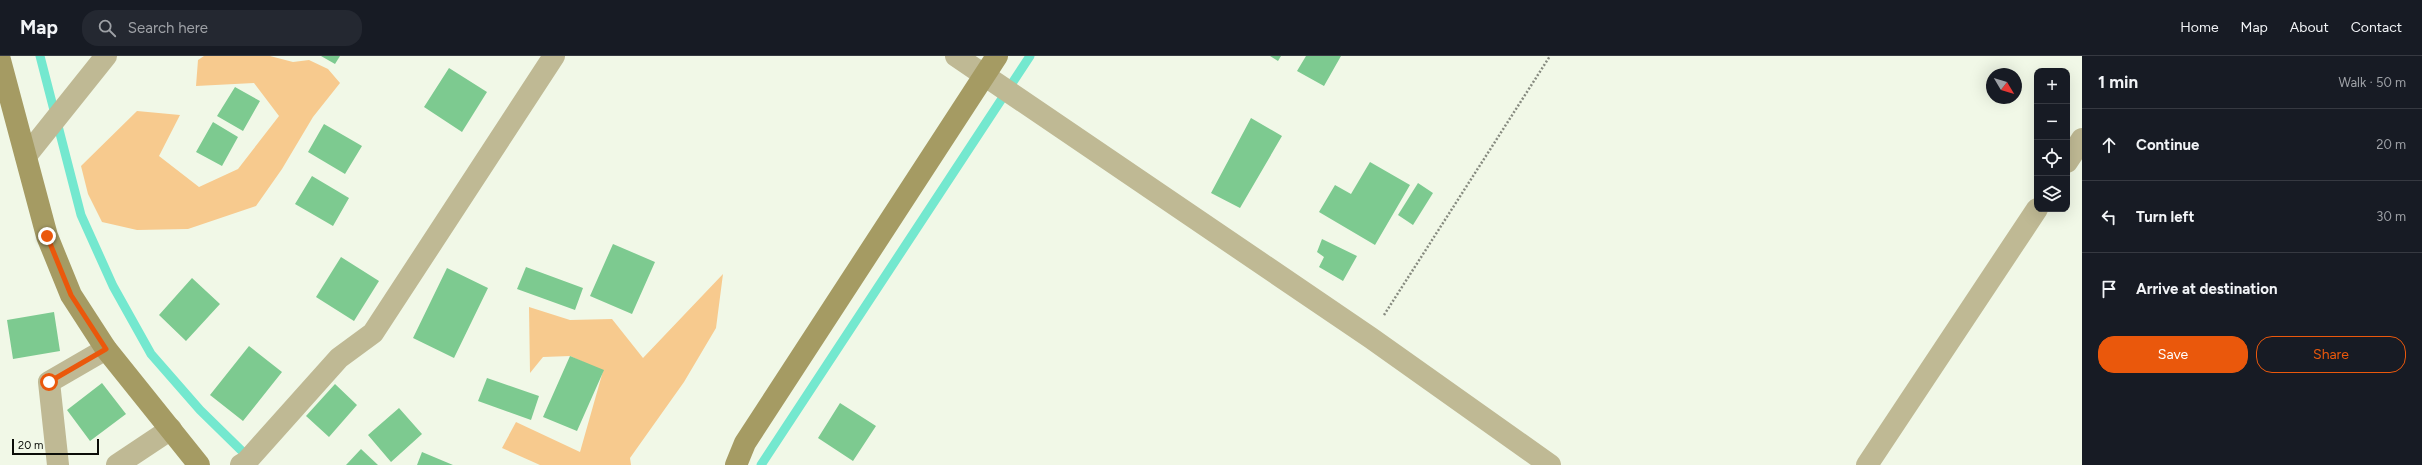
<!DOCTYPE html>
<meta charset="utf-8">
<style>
:root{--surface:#171b24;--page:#242831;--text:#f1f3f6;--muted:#9ea1a6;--line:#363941;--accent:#ea580c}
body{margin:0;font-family:Figtree,sans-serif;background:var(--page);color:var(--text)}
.controls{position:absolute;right:12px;top:12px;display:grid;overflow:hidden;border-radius:8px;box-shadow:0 4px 16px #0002}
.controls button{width:36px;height:36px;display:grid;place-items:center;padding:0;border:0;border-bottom:1px solid var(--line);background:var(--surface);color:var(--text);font:20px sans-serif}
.compass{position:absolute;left:1986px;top:12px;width:36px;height:36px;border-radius:50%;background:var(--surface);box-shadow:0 4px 16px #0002;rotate:128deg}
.scale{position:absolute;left:12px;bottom:10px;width:87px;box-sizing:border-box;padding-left:4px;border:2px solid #0b0d08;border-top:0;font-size:11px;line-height:14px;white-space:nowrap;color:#0b0d08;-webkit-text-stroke:3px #f1f8e7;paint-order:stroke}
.stop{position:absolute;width:12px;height:12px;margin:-9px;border:3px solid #ea580c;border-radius:50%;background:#fff}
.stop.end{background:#ea580c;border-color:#fff;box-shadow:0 1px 4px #0008}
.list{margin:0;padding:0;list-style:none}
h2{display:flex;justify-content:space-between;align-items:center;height:52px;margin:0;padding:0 16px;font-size:17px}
h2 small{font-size:13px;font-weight:400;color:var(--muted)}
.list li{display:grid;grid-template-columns:26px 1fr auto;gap:12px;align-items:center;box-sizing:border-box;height:72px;padding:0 16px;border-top:1px solid var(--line)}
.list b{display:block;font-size:15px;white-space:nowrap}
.list em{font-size:13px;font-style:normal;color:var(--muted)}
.actions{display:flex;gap:8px;padding:12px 16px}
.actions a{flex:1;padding:9px 0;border:1px solid var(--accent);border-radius:16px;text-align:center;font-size:14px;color:var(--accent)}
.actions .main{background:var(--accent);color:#fff}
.icon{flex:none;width:22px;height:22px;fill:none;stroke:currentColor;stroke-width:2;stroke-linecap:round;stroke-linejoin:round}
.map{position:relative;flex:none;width:2082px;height:409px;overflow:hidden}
header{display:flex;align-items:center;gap:24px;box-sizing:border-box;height:56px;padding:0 20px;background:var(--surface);border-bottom:1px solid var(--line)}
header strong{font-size:19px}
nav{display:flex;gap:22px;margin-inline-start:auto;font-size:14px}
.search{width:280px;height:36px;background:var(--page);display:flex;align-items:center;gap:10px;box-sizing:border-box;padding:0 14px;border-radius:16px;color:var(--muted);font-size:15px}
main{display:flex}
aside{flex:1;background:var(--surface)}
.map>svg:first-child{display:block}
.green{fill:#f7ca8e}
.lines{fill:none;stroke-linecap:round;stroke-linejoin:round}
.stream{stroke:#74e8cf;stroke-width:9}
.building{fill:#7dca90}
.path{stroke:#868a7f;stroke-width:2.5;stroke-dasharray:2 2;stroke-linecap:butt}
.street{stroke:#bfb994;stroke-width:22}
.secondary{stroke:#a59b63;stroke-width:22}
.route{stroke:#ea580c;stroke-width:5}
</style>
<header>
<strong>Map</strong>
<div class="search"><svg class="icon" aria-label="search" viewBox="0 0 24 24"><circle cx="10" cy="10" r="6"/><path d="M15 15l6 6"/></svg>Search here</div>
<nav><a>Home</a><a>Map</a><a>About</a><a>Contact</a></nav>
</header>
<main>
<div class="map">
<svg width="2082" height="409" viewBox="0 0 2082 409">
<rect width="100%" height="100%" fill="#f1f8e7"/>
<path class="green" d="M204,0h66l23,6 16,-2 19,9 12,14 -27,34 -31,52 -26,37 -68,23 -51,1 -35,-8 -14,-28 -7,-28 56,-55 43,4 -21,41 40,31 39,-18 41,-53 -25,-33 -58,3 2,-26z
M723,218l-7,54 -32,54 -54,76 1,7h-91l-38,-17 14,-26 64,30 23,-81 -33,-15 -27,1 -13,16 -1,-66 41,13 42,-1 31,39z"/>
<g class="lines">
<path class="stream" d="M40,0l41,159 32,71 38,68 49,56 50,49
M761,409l269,-409"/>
</g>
<path class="building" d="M321,0h19l-5,8z
M1270,0h11l-3,5z
M1306,0h35l-17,30 -27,-15z
M449,12l38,24 -25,40 -38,-25z
M235,31l25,14 -17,30 -26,-15z
M1251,62l31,18 -42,72 -29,-15z
M213,66l25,15 -16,29 -26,-14z
M324,68l38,22 -17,28 -37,-22z
M1370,106l40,23 -35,60 -56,-33 16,-27 16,9z
M312,120l37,22 -16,28 -38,-22z
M1418,127l15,10 -20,32 -15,-10z
M1322,183l35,17 -14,25 -24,-14 5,-10 -7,-5z
M613,188l42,18 -23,52 -42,-18z
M341,201l38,24 -25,40 -38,-24z
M526,211l57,21 -8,22 -58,-21z
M447,212l41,20 -34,70 -41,-20z
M192,222l28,26 -34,37 -27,-26z
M54,256l6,39 -47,8 -6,-39z
M249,290l33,26 -39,49 -33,-26z
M570,300l34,14 -27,61 -34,-14z
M487,322l52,18 -8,24 -53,-19z
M102,327l24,31 -36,27 -23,-31z
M335,328l22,21 -28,32 -23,-21z
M840,347l36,23 -23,35 -35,-23z
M399,352l23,26 -31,28 -23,-27z
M361,393l17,16h-32z
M422,396l31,13h-36z"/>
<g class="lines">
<path class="path" d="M1384,259l166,-259"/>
<path class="street" d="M956,0l415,282 179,127
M26,100l80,-100
M2067,106l15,-23
M58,409l-9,-83 57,-33
M117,409l54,-36
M241,409l5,-3 93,-104 34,-25 181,-277
M1867,409l170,-256"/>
<path class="secondary" d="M0,4l47,176 24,59 35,54 93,116
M736,409l9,-22 252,-387"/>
</g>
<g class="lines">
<path class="route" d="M47,180l24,59 35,54 -57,33"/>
</g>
</svg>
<div class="controls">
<button>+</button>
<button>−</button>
<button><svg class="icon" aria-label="locate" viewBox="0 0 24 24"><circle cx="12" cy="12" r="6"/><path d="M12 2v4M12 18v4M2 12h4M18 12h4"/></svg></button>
<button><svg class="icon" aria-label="layers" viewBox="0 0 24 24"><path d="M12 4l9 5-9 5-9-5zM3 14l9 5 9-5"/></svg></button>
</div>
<svg class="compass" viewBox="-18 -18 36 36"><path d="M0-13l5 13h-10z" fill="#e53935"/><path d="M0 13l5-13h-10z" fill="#9ea1a6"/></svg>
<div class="scale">20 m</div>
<div class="stop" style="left:49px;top:326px"></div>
<div class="stop end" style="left:47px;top:180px"></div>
</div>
<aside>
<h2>1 min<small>Walk · 50 m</small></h2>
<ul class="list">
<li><svg class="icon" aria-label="ahead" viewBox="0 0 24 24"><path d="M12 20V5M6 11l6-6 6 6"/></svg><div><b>Continue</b></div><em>20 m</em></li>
<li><svg class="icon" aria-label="left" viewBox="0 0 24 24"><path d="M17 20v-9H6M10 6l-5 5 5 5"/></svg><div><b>Turn left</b></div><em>30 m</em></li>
<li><svg class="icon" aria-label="arrive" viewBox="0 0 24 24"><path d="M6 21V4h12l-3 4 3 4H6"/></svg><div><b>Arrive at destination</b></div></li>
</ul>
<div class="actions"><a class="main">Save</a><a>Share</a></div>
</aside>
</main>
